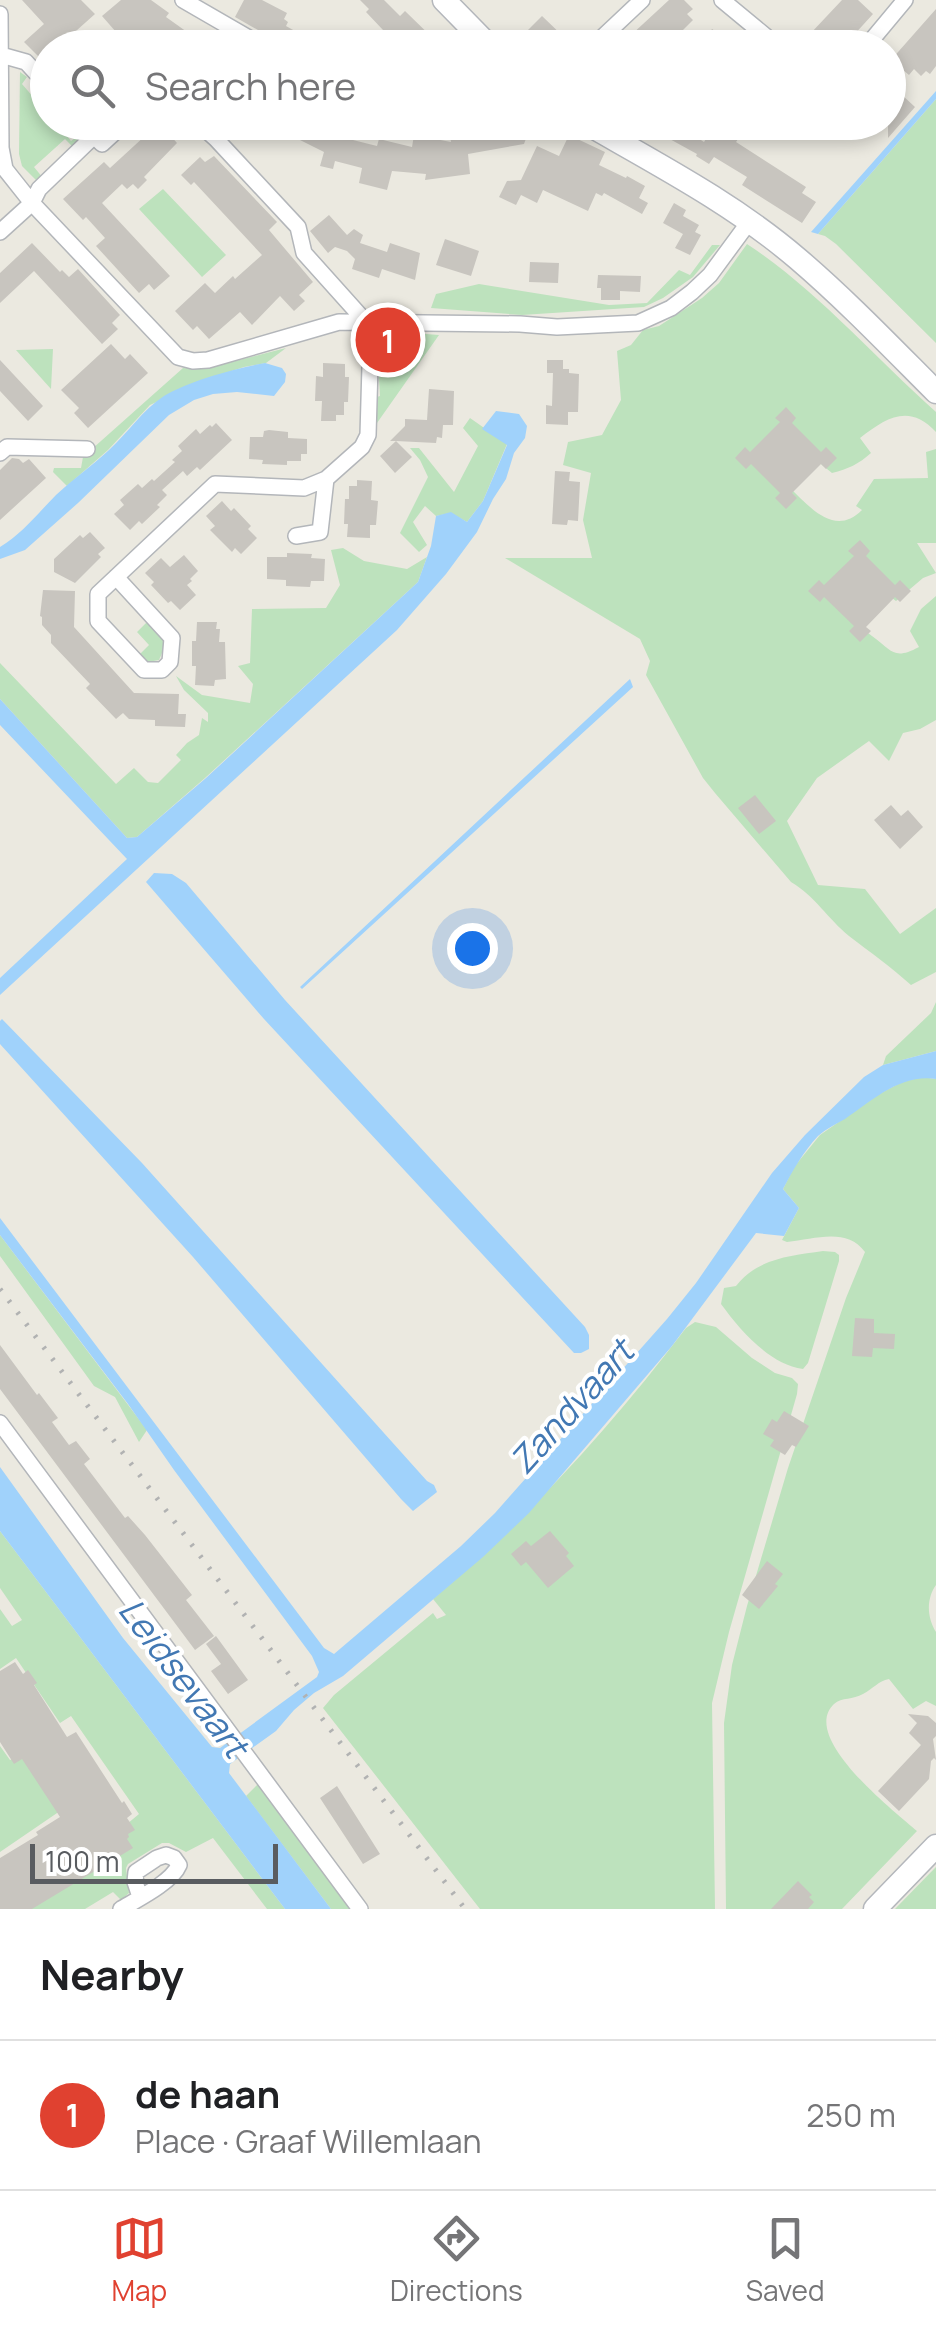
<!DOCTYPE html>
<meta charset="utf-8">
<style>
:root{--surface:#fff;--page:#f2f2f2;--text:#202124;--muted:#757577;--line:#e0e0e0;--accent:#e04130}
body{margin:0;font-family:Manrope,sans-serif;background:var(--page);color:var(--text)}
.scale{position:absolute;left:30px;bottom:25px;width:248px;box-sizing:border-box;padding-left:10px;border:5px solid #595c60;border-top:0;font-size:28px;line-height:35px;white-space:nowrap;color:#595c60;-webkit-text-stroke:8px #fff;paint-order:stroke}
.you{position:absolute;left:472px;top:948px;width:35px;height:35px;margin:-25px;border:8px solid #fff;border-radius:50%;background:#1a73e8;box-shadow:0 0 0 15px #1a73e833}
.badge{display:grid;place-items:center;width:65px;height:65px;border-radius:50%;background:var(--accent);color:#fff;font-size:32px;font-weight:700}
.pin{position:absolute;translate:-50% -50%;border:5px solid #fff;box-shadow:0 2px 10px #0006}
.list{margin:0;padding:0;list-style:none}
h2{display:flex;justify-content:space-between;align-items:center;height:130px;margin:0;padding:0 40px;font-size:42px}
h2 small{font-size:32px;font-weight:400;color:var(--muted)}
.list li{display:grid;grid-template-columns:65px 1fr auto;gap:30px;align-items:center;box-sizing:border-box;height:150px;padding:0 40px;border-top:2px solid var(--line)}
.list b{display:block;font-size:38px;white-space:nowrap}
.list p{margin:0;font-size:32px;white-space:nowrap;color:var(--muted)}
.list em{font-size:32px;font-style:normal;color:var(--muted)}
.icon{flex:none;width:55px;height:55px;fill:none;stroke:currentColor;stroke-width:2;stroke-linecap:round;stroke-linejoin:round}
.map{position:relative;flex:none;width:936px;height:1909px;overflow:hidden}
.search{position:absolute;background:var(--surface);box-shadow:0 5px 15px #0003;left:30px;right:30px;top:30px;height:110px;display:flex;align-items:center;gap:25px;box-sizing:border-box;padding:0 35px;border-radius:55px;color:var(--muted);font-size:38px}
.sheet{height:280px;background:var(--surface)}
nav{display:flex;justify-content:space-around;align-items:center;box-sizing:border-box;height:140px;border-top:2px solid var(--line);background:var(--surface);font-size:28px;color:var(--muted)}
nav a{display:grid;justify-items:center;gap:5px}
nav .on{color:var(--accent)}
.map>svg:first-child{display:block}
.green{fill:#bde2bd}
.water{fill:#a0d2fb}
.building{fill:#c8c5bf}
.lines{fill:none;stroke-linecap:round;stroke-linejoin:round}
.street-casing{stroke:#b3b6ba;stroke-width:18}
.secondary-casing{stroke:#b4b7bc;stroke-width:25}
.street{stroke:#fff;stroke-width:15}
.secondary{stroke:#fff;stroke-width:22}
.rail{stroke:#b1b2b2;stroke-width:5;stroke-dasharray:2.5 12;stroke-linecap:butt}
.labels{text-anchor:middle;stroke-width:8;stroke-linejoin:round;paint-order:stroke}
.water-label{font-size:35px;font-style:italic;fill:#4278b3;stroke:#fff}
</style>
<div class="map">
<svg width="936" height="1909" viewBox="0 0 936 1909">
<rect width="100%" height="100%" fill="#ebe9e0"/>
<path class="green" d="M20,72l7,5 -5,7 25,29 1,9 9,1 14,18 11,-8v9l-7,7 -10,-10 -31,28 9,11 -6,3 -15,-15 -3,-12z
M936,99v244l-100,-99 -11,-8 -7,-2z
M163,189l63,66 -24,22 -63,-68z
M747,244c71,47 126,112 189,168v20c-27,-29 -50,-14 -76,6l11,15c-12,11 -23,16 -39,20l-16,-13 -28,26c21,20 46,52 74,24l-6,-4 18,-27 54,-1 -2,-26 10,-3v94h-19l19,30 -13,5 -27,23 -8,-6 -30,30c4,5 9,7 14,11 20,14 21,25 47,11l-9,-16 11,-22 15,-13v124l-16,9 -17,4 -14,28 -20,-20 -52,37 -30,43 31,64 47,4 35,45 36,-26v64l-25,13c-20,-18 -41,-33 -62,-49 -21,-17 -34,-40 -58,-54l-76,-89 -12,-15 -57,-103 4,-14 -10,-22 -135,-81h87l-9,-38 8,-47 -28,-8 5,-23 34,-7 19,-35 -4,-49 14,-6 12,-15 16,-4 43,-28 17,-15z
M712,245h8l-27,32 -30,21 -19,9 -122,8 -91,-7 5,-14 43,-10 130,21 38,-2 32,-33 11,5z
M387,331l52,4 -62,88 -3,-25 6,-2 -3,-54z
M286,348l-20,15 -22,4 -40,13 -54,25 -42,45 -41,36 -14,-14 1,-4h27l2,-11 100,-89 21,1z
M53,349l-2,40 -35,-39z
M470,418l37,26 -24,57 -16,21 -16,-9 -15,3 -11,-10 -12,16 14,23 -8,7 -19,-19 28,-56 -8,-17 -10,-12h9l35,44 24,-46 -15,-18z
M343,548l21,13 43,8 20,-12 -9,25 -213,196 -68,59 -10,1 -127,-139v-36l116,121 18,-16 14,14 10,1 23,-23 -5,-5 11,-12 12,-8 3,-17 6,4v-9l-24,-23 -8,-14 26,19 48,8 3,-19 -15,-18 12,-3 2,-54 74,-1 14,-23 -9,-35z
M148,621c14,16 21,18 11,39l-11,2 -10,-6 11,-11 -12,-13z
M936,1002v49l-53,14 3,-9 45,-43z
M922,1077l14,2v506c-10,14 -9,33 0,47v74l-10,-5 -13,8 -24,-30c-11,2 -16,10 -26,15 -10,6 -21,3 -29,10 -35,33 60,107 83,127l-75,78h-116l-2,-186 8,-58 15,-59 41,-138 58,-170 19,-46c-18,-25 -50,-13 -78,-10l-5,-2 17,-32 -16,-19 11,-22 26,-32 59,-41 23,-12z
M0,1235l147,195 -8,12 -24,-45 -21,-11 -94,-130z
M823,1251l12,1 4,3v6l-31,102 -5,6c-34,-5 -63,-39 -82,-65l3,-16 12,-2c22,-28 54,-30 87,-35z
M695,1322l21,5 36,31 23,15 17,5 6,6 -1,10 -68,238 -17,71 3,206h-235l-157,-201 11,-13 99,-82 4,6 9,-4 -13,-16c94,-80 178,-172 253,-271z
M0,1531l285,378h-18l-54,-71 -27,14 -17,-9h-7l-34,21 -2,4 3,25 -8,7 -8,-8 -28,17h-60l114,-95 -68,-98 -11,7 -44,-65 -16,11v-60l12,17 10,-6 -22,-32z
M0,1746l10,14 11,-6 39,57 -60,41z
M258,1784l94,125h-21l-85,-113z
M936,1867v42h-41l36,-37z"/>
<path class="water" d="M936,91v8l-118,135 -7,-2z
M265,363l17,5 4,6 -1,8 -11,14 -37,-4 -24,2 -19,6 -25,15 -91,88 -53,47 -25,9v-12c22,-13 38,-34 56,-52 17,-16 36,-29 53,-45 19,-17 33,-40 55,-54 25,-15 72,-28 101,-33z
M496,411l23,3 8,12 -2,12 -11,15 -8,26 -13,20 -16,33 -31,42 -49,56 -397,365v-17l127,-119 -127,-134v-26l127,139 10,-1 69,-59 212,-196 13,-36 5,-30 15,-4 16,10 16,-21 24,-56 -25,-16z
M630,679l3,8 -331,302 -2,-2z
M154,873l18,1 14,9 99,117 300,327 4,8v14l-8,4h-7l-310,-334 -118,-137z
M2,1019l140,144 285,318 7,4 3,7 -24,19 -12,-12 -208,-242 -193,-213v-23z
M936,1051v28c-36,-5 -63,21 -91,40 -9,5 -19,10 -27,17 -14,15 -25,34 -35,53l16,19 -15,28 -28,-3 -84,113 -143,167 -46,44 -140,119 -29,17 -20,17 -18,21 -46,33 -1,9 102,136h-46l-285,-378v-64l123,171 89,109 8,1 97,-71 2,-5 -7,-16 -138,-186 -46,-66 -128,-169v-17l324,430 10,6 127,-108 34,-33 172,-194 29,-36 76,-110 33,-38 59,-58 19,-12z"/>
<path class="building" d="M22,0h59l14,14 -28,25 17,9h-36v18l-24,-24 20,-18z
M121,0h30l18,13 -3,4 21,15 -8,16h-49l-28,-32z
M244,0h18l25,13 -3,6 4,3 -2,4 16,9 -7,13h-18l-5,-10 -37,-21z
M360,0h24l16,16 5,-5 38,37h-43l-34,-36 3,-3z
M669,0h15l9,9 -6,5 6,6 -26,26 -7,-7 -9,9h-10l-11,-12z
M842,0h16l15,14 -31,34h-32l7,-8 -7,-6z
M936,9v57l-6,8 -4,-3 -5,5 -7,-7 -5,6 -18,-15z
M542,16l25,24 -8,8h-29l-10,-10z
M712,29l11,7 18,12h-41z
M888,82l27,25 -27,31z
M309,122h45l-5,17 28,7 2,-7 33,8 2,-12 37,7 -1,-6 25,-3 8,-6 20,-2v-3h29l-8,22 -56,10 2,20 -45,6 1,-6 -34,-3 -5,19 -28,-7 3,-15 -27,-7 -2,8 -13,-3 4,-14 -24,-12z
M662,122h22l-3,5 23,15 5,-8 7,5 9,-13 16,9 -5,7 70,45 -4,6 14,9 -14,21 -60,-38 5,-8 -33,-20 -5,7 -13,-8 1,-2 -40,-22z
M159,123l18,20 -33,34 3,3 -9,9 -5,-5 -6,5 -5,-5 -20,19 68,73 -16,14 -5,-6 -10,9 -43,-47 9,-8 -19,-21 -3,3 -20,-21 41,-37 6,6z
M569,135l36,17 -6,13 27,13 1,-2 18,10 -6,12 9,5 -6,11 -38,-21 -2,3 -6,-3 -8,18 -45,-21 -6,13 -16,-8 -5,10 -17,-8 8,-16 14,-1 16,-34 22,10z
M214,156l63,66 -8,8 44,52 -14,13 6,6 -11,10 -14,-15 -28,29 -12,-13 -31,27 -12,-13 -4,4 -18,-19 30,-28 10,10 18,-17 2,3 27,-24 -68,-73 -3,3 -10,-10 19,-18 5,5z
M674,203l12,7 -3,6 16,9 -4,7 6,3 -11,20 -15,-7 8,-14 -20,-11z
M329,215l18,20 7,-6 9,6 -3,8 27,9 3,-9 30,10 -5,27 -33,-11 -3,9 -27,-9 3,-10 -8,-8 -12,-4 -7,6 -18,-22z
M445,239l34,12 -8,25 -35,-11z
M32,243l28,29 2,-2 7,7 9,-8 42,46 -8,8 6,6 -16,15 -68,-73 -34,32v-30z
M530,262l29,1 -1,20 -29,-1z
M598,275l43,1 -1,16 -20,-1v9h-19v-12h-4z
M111,344l14,15 5,-5 18,19 -60,55 -14,-15 5,-5 -18,-18z
M0,360l43,46 -15,15 -28,-30z
M547,360h16v9h6v4l10,1 -1,38h-10v13l-22,-1v-19l6,1 1,-33h-6z
M323,363l22,1v13h4l-1,25h-4v13h-8v6h-15l1,-20h-7l1,-25 7,1z
M429,389l25,2 -1,34h-10l-1,13 -5,-1 -1,6 -40,-2 16,16 -17,16 -15,-17 16,-15h-6l15,-15v-7l22,1z
M786,407l10,11 -4,5 29,29 5,-5 11,11 -11,11 -5,-5 -29,29 5,5 -11,11 -11,-11 5,-5 -29,-29 -5,5 -11,-11 10,-11 5,5 30,-30 -5,-4z
M216,423l16,17 -32,30 -3,-3 -10,9 -4,-5 -21,19 5,5 -10,10 3,2 -18,17 -3,-3 -9,9 -16,-16 10,-9 -4,-5 18,-16 4,4 10,-9 2,2 21,-19 -3,-2 10,-9 -4,-5 18,-17 4,5 10,-9 2,2z
M269,430l19,2v6l19,1v15h-6v7h-14v4l-25,-1 1,-4 -14,-1 1,-22h13l1,-6z
M12,458l7,1 4,4 6,-4 17,19 -46,42v-50z
M555,471l15,1 -1,9 11,1 -2,39 -10,-1 -1,5 -15,-1z
M357,480l15,1 -1,19 7,1 -2,24h-6v13l-23,-1 1,-13h-4l1,-25h4v-13h8z
M222,501l9,10 3,-3 17,18 -3,3 9,9 -16,16 -6,-6 -3,4 -22,-22 5,-4 -9,-10z
M90,532l15,16 -7,6 3,3 -26,26 -21,-11v-13l26,-24 3,3z
M860,540l10,11 -4,5 29,29 5,-5 11,11 -11,11 -5,-5 -29,30 5,4 -11,11 -11,-11 5,-5 -30,-29 -4,5 -12,-11 11,-11 5,5 30,-29 -6,-5z
M287,553l25,1 -1,4 14,1 -1,22h-13l-1,6 -24,-1v-6l-19,-1v-22h20z
M184,555l14,16 -8,8 2,2 -5,4 9,10 -16,15 -9,-9 -3,2 -17,-18 3,-3 -9,-9 16,-15 9,9z
M43,590l32,1 -1,36 60,66 45,1 -1,20h8l-1,13 -30,-1v-6l-26,-1 -6,-6 -7,6 -30,-31 4,-4 -39,-41v-8l-9,-10v-8l-2,-1z
M197,622h20l-1,7h4l-1,13h6l1,37 -11,1 -1,6 -19,-1 1,-19h-4v-25h4z
M755,795l21,26 -17,13 -21,-26z
M891,805l10,11 7,-6 15,17 -23,22 -26,-29z
M855,1318l19,1v14l21,1 -1,15 -21,-1 -1,9 -20,-1z
M0,1345l37,50 2,-2 19,25 -6,4 17,23 7,-4 14,18 -6,5 41,54 3,-2 17,19 47,60 -6,5 28,36 -19,14 -195,-261z
M784,1411l25,15 -13,21 -4,-2 -7,10 -15,-9 4,-6 -11,-6 9,-15 5,3z
M550,1531l19,22 -3,3 8,10 -26,22 -22,-26 -5,4 -10,-12 15,-13 5,5z
M767,1561l16,13 -8,10 3,2 -19,23 -17,-14z
M216,1636l32,44 -20,14 -17,-23 10,-7 -15,-20z
M15,1662l8,12 5,-4 9,13 -3,2 33,52 9,-5 46,71 2,-2 8,13 -5,4 8,12 -7,4 1,3 -2,2 6,9 -101,61h-32v-51l38,-23 -2,-3 24,-15 -38,-58 -8,5 -14,-22v-71z
M908,1714l20,2 8,7v13l-3,3 3,21 -2,-2 -3,3 -2,18 -30,32 -21,-20 43,-46 -12,-12 8,-10z
M337,1786l43,68 -17,10 -43,-66z
M798,1881l14,14 -3,2 5,5 -6,7h-37z"/>
<g class="lines">
<g class="street-casing">
<path id="street" d="M183,0l83,48
M722,0l58,48
M0,14l1,134 4,21 27,34 146,154 15,4 15,-1 131,-38 181,2 37,3 81,-4 33,-15 21,-16 18,-17 39,-53
M591,48l51,-48
M865,48l40,-48
M1,55l25,7 22,24
M189,122l17,8 10,9 82,88 6,26 61,68
M416,122l40,3 17,-3
M0,232l32,-29 7,-14 55,-53 8,8 24,-22
M0,453l7,-6 80,2
M296,536l24,-4 6,-53
M116,577l56,61 -2,24 -8,8h-18l-46,-49v-27l117,-110 89,4 22,-9 36,-32 6,-12 2,-69 -5,-45
M0,1423l360,486
M121,1909c17,-10 51,-27 58,-44l-5,-7 -8,-3 -9,3 -21,14 -1,10 5,15"/>
</g>
<g class="secondary-casing">
<path id="secondary" d="M444,0l47,48
M584,122c73,42 150,82 214,137 48,41 93,88 138,133
M875,1909l61,-63"/>
</g>
<use href="#street" class="street"/>
<use href="#secondary" class="secondary"/>
<path class="rail" d="M0,1289l465,620"/>
</g>
<g class="labels">
<g class="water-label">
<text transform="translate(572 1407) rotate(-48)" y="12">Zandvaart</text>
<text transform="translate(183 1678) rotate(53)" y="12">Leidsevaart</text>
</g>
</g>
</svg>
<div class="scale">100 m</div>
<div class="you"></div>
<div class="pin badge" style="left:388px;top:340px">1</div>
<div class="search"><svg class="icon" aria-label="search" viewBox="0 0 24 24"><circle cx="10" cy="10" r="6"/><path d="M15 15l6 6"/></svg>Search here</div>
</div>
<section class="sheet">
<h2>Nearby<small></small></h2>
<ul class="list">
<li><span class="badge">1</span><div><b>de haan</b><p>Place · Graaf Willemlaan</p></div><em>250 m</em></li>
</ul>
</section>
<nav>
<a class="on"><svg class="icon" aria-label="map" viewBox="0 0 24 24"><path d="M3 6l6-2 6 2 6-2v14l-6 2-6-2-6 2zM9 4v14M15 6v14"/></svg>Map</a>
<a><svg class="icon" aria-label="directions" viewBox="0 0 24 24"><path d="M12 3l9 9-9 9-9-9zM9 14v-3h6M13 9l2 2-2 2"/></svg>Directions</a>
<a><svg class="icon" aria-label="saved" viewBox="0 0 24 24"><path d="M7 4h10v16l-5-4-5 4z"/></svg>Saved</a>
</nav>
